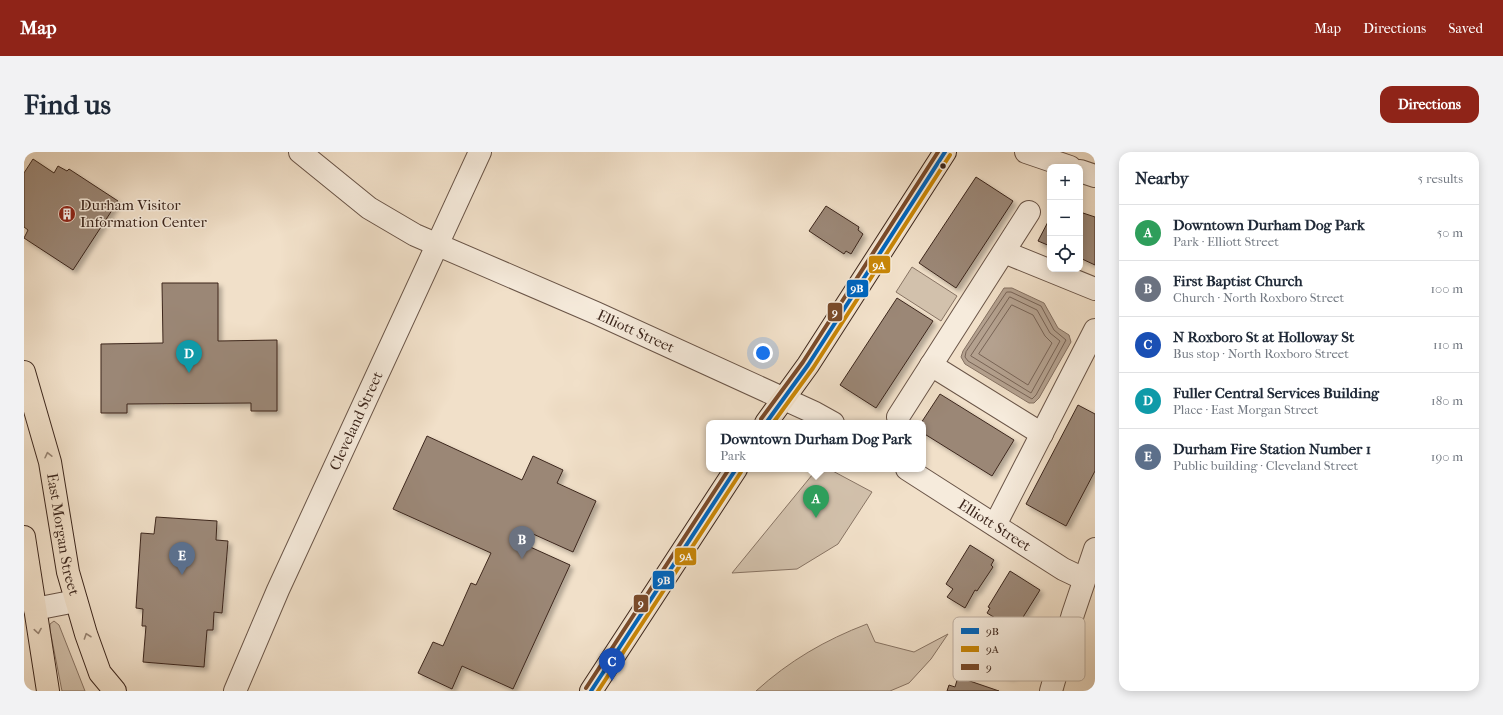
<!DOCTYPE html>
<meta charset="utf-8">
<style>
:root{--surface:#fff;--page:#f2f2f3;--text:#1f2937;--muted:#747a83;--line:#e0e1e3;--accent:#8f2418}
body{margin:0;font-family:"IM FELL French Canon",serif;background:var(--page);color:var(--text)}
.controls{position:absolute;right:12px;top:12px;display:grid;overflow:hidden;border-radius:8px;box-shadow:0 2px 10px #0003}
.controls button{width:36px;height:36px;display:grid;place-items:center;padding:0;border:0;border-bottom:1px solid var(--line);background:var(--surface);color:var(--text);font:20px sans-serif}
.you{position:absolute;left:739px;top:201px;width:14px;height:14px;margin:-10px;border:3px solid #fff;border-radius:50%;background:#1a73e8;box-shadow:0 0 0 6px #1a73e833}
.badge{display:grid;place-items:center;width:26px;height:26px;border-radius:50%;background:var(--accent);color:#fff;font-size:13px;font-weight:700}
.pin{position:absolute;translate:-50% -33px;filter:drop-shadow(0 1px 2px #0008)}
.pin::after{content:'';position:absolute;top:21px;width:14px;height:12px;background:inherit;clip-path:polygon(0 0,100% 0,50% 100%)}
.popup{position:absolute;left:682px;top:268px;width:220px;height:52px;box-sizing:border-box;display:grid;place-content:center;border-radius:8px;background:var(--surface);filter:drop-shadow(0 1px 3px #0005);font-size:13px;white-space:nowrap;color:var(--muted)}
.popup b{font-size:15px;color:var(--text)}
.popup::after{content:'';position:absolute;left:50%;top:100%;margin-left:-8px;border:8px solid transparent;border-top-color:var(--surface)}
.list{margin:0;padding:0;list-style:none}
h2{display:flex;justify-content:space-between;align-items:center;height:52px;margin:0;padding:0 16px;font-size:17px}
h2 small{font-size:13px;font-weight:400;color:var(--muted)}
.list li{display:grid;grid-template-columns:26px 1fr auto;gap:12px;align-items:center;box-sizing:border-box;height:56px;padding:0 16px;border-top:1px solid var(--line)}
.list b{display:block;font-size:15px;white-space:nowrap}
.list p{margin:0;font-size:13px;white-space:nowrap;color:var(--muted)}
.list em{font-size:13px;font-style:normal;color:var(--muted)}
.icon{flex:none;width:22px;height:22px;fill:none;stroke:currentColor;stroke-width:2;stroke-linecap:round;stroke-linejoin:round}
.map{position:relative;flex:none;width:1071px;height:539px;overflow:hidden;border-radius:12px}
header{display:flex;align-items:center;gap:24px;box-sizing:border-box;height:56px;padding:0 20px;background:var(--accent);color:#fff}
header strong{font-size:19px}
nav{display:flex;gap:22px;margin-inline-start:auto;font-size:14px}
.intro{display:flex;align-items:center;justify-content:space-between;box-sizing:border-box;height:96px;padding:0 24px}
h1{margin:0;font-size:28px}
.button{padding:10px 18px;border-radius:12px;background:var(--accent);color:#fff;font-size:14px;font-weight:700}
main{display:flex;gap:24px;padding:0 24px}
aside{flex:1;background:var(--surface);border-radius:12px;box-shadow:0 2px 10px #0003}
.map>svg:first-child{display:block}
.green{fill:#d2c1ac;stroke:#887464}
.water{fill:#b4a18f;stroke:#847061}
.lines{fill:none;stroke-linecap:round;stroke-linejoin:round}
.shore{stroke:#786456;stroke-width:1}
.building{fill:#9b8776;stroke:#3d271d;filter:url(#shadow)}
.minor-casing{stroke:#6a5548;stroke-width:24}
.major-casing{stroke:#3d271d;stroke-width:24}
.minor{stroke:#f6ebdc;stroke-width:22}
.major{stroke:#f1e0c9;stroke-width:22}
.bus-1-casing{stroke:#f6ebdc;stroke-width:7}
.bus-2-casing{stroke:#f6ebdc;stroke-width:7}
.bus-3-casing{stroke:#f6ebdc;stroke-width:7}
.bus-1{stroke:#0065bd;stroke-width:4}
.bus-2{stroke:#c88607;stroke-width:4}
.bus-3{stroke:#7a4b2a;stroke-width:4}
.oneway{stroke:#978473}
.bus-dot{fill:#3d271d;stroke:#f6ebdc;stroke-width:1.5}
.labels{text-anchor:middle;stroke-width:3;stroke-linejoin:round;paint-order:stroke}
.poi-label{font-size:15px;fill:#3d271d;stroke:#f6ebdc;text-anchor:start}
.street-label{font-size:15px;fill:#3d271d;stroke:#f6ebdc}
.key{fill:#f6ebdc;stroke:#beb0a3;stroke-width:1}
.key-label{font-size:11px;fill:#3d271d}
.line-badge{stroke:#f6ebdc;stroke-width:1.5}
.badge-label{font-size:11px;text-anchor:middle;font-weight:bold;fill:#fff}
</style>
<header>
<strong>Map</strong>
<nav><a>Map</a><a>Directions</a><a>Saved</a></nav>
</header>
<div class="intro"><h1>Find us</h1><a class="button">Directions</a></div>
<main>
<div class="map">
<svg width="1071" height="539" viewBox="0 0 1071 539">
<defs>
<filter id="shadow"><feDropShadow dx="3.5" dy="3.5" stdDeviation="2" flood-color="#0004"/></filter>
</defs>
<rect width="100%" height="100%" fill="#f1e0c9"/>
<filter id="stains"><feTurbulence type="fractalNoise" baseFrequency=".005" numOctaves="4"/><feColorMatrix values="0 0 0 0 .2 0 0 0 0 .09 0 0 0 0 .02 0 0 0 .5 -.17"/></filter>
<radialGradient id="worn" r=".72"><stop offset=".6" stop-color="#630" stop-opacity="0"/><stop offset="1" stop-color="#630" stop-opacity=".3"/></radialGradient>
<path class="green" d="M888,115l45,29 -16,25 -45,-29z
M793,317h12l43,23 -34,52 -41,25 -65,4z
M30,469l5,4 26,66h-23l-12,-61v-6z
M843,472l8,18 39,10 34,-18 -17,25 -22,24 -19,8h-134c33,-30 69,-51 111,-67z"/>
<path class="water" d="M980,136h8l32,15 14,25 11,7 2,7 -32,56 -5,5h-5l-64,-39 -4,-7 2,-6z"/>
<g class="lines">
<path class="shore" d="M983,140h4l30,14 13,24 12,10 -30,55 -4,4 -64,-38 -3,-4 1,-5z
M986,145l27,13 13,23 10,8 -29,52 -60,-37z
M988,153l21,10 12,21 7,7 -24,42 -49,-31z"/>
</g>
<path class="building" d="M9,7l21,14 4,-7 9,5 2,-2 49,32 -45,69 -49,-32 4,-8 -4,-3v-54z
M952,25l37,24 -57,87 -37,-25z
M802,54l33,21 -1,3 5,4 -12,20 -5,-3 -2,3 -35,-23z
M1056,60l15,5v48l-15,-7z
M1026,66v28l-12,-5z
M138,131h56v58l59,-1v71h-26v-8l-124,1v9h-26v-69l62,-1z
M873,146l36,23 -57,87 -36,-23z
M916,242l74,46 -22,36 -69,-43v-10h-2z
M1054,253l17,9v57l-29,55 -40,-22z
M403,284l95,44 11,-24 30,14 -6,13 39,18 -23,51 -51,-23 -5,12 53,24 -57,124 -51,-23 -10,23 -34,-16 15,-31 10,4 28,-63 5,2 15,-32 -98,-44z
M132,365l61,4 -1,19 12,1 -6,72 -8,-1 -1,18h-6l-3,37 -61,-5 3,-36h-4l1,-17 -7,-1 5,-75 13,1z
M946,393l24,15 -3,5 2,2 -16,24 -2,-1 -10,18 -18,-11 6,-8 -7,-5z
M986,419l30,19 -25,40 -28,-17 3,-5 -2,-1z
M956,479l35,16 -4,9 8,4 -8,17 -49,-22 8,-17 5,3z
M934,525l41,14h-52l2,-6 6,2z"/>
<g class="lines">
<g class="minor-casing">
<g id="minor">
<path id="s1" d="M276,0l69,56 46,27 181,78 219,100 18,10"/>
<path d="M1002,0l44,15"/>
<path d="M1056,19l15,5"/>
<path d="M980,100l91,37"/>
<path d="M907,213l111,69"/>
<path d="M874,265l131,-205"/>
<path id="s2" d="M883,317l156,100 21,10"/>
<path d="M971,373l100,-195"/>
<path d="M11,457l41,-8"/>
<path id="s3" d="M211,539l43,-101 202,-438"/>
<path d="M1027,539l22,-77 22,-65"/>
</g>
</g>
<g class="major-casing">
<g id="major">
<path id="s4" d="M0,220l26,90 18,110 18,62 14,39 15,18"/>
<path d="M742,271l42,-58 137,-213"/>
<path d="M0,385l24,154"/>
<path d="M567,539l145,-222"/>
</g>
</g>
<use href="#minor" class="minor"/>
<use href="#major" class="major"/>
<g class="bus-1-casing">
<path id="bus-1" d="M742,271l42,-58 137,-213
M567,539l145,-222"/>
</g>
<g class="bus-2-casing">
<path id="bus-2" d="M749,271l40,-55 137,-213
M574,539l143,-219"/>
</g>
<g class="bus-3-casing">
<path id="bus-3" d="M737,267l42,-57 135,-210
M562,536l143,-219"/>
</g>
<use href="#bus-1" class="bus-1"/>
<use href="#bus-2" class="bus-2"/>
<use href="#bus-3" class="bus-3"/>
</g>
<defs><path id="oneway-chevron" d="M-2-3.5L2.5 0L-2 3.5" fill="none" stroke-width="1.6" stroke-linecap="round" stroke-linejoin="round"/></defs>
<g class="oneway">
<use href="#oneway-chevron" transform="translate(24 303) rotate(-103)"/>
<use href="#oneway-chevron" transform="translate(14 479) rotate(81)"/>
<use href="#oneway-chevron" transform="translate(63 484) rotate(-109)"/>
</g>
<defs>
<g id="building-disc" transform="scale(0.9)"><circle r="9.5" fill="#8f2418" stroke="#f6ebdc"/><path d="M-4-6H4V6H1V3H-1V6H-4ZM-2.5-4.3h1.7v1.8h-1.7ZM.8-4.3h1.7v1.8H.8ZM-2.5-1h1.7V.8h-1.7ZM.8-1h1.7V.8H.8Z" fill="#fff"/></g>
</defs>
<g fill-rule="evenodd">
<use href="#building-disc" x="43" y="62"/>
</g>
<circle class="bus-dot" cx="919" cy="14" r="3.5"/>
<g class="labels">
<g class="poi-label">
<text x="56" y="58">Durham Visitor<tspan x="56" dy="17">Information Center</tspan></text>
</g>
<g class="street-label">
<text dy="5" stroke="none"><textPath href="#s1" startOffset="383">Elliott Street</textPath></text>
<text dy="5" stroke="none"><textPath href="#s3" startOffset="296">Cleveland Street</textPath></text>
<text dy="5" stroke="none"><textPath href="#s2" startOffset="104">Elliott Street</textPath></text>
<text dy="5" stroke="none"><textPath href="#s4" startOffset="167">East Morgan Street</textPath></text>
</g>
</g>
<rect x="929" y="465" width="132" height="64" rx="6" class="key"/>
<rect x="937" y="476" width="18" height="6" fill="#0065bd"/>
<rect x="937" y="494" width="18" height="6" fill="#c88607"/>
<rect x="937" y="512" width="18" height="6" fill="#7a4b2a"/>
<g class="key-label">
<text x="962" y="483">9B</text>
<text x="962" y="501">9A</text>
<text x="962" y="519">9</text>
</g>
<g class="line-badge">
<rect x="844" y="103" width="23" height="19" rx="4" fill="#c88607"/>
<rect x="822" y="127" width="23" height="19" rx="4" fill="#0065bd"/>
<rect x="803" y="150" width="16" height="20" rx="4" fill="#7a4b2a"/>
<rect x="650" y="395" width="23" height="19" rx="4" fill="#c88607"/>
<rect x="628" y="418" width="23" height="20" rx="4" fill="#0065bd"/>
<rect x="609" y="442" width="16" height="19" rx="4" fill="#7a4b2a"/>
</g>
<g class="badge-label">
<text x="855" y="117">9A</text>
<text x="833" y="140">9B</text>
<text x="811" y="164">9</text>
<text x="662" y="408">9A</text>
<text x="640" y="432">9B</text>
<text x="617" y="455">9</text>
</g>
<rect width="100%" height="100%" filter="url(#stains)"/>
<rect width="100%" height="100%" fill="url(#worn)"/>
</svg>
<div class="controls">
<button>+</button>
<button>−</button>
<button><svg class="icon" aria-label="locate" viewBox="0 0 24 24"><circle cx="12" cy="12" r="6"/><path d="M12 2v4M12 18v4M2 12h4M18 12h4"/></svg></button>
</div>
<div class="you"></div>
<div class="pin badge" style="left:792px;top:366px;background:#2e9e5b">A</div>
<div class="popup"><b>Downtown Durham Dog Park</b>Park</div>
<div class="pin badge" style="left:498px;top:407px;background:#6b7280">B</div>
<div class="pin badge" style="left:588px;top:529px;background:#1a4fb4">C</div>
<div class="pin badge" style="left:165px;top:221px;background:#0f9aa8">D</div>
<div class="pin badge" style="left:158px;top:423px;background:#5c6f8a">E</div>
</div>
<aside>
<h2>Nearby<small>5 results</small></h2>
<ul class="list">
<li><span class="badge" style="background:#2e9e5b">A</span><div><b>Downtown Durham Dog Park</b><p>Park · Elliott Street</p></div><em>50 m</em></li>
<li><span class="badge" style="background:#6b7280">B</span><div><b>First Baptist Church</b><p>Church · North Roxboro Street</p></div><em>100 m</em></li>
<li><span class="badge" style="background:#1a4fb4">C</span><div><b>N Roxboro St at Holloway St</b><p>Bus stop · North Roxboro Street</p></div><em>110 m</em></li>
<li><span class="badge" style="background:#0f9aa8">D</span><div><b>Fuller Central Services Building</b><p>Place · East Morgan Street</p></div><em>180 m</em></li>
<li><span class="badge" style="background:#5c6f8a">E</span><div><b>Durham Fire Station Number 1</b><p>Public building · Cleveland Street</p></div><em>190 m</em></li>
</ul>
</aside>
</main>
